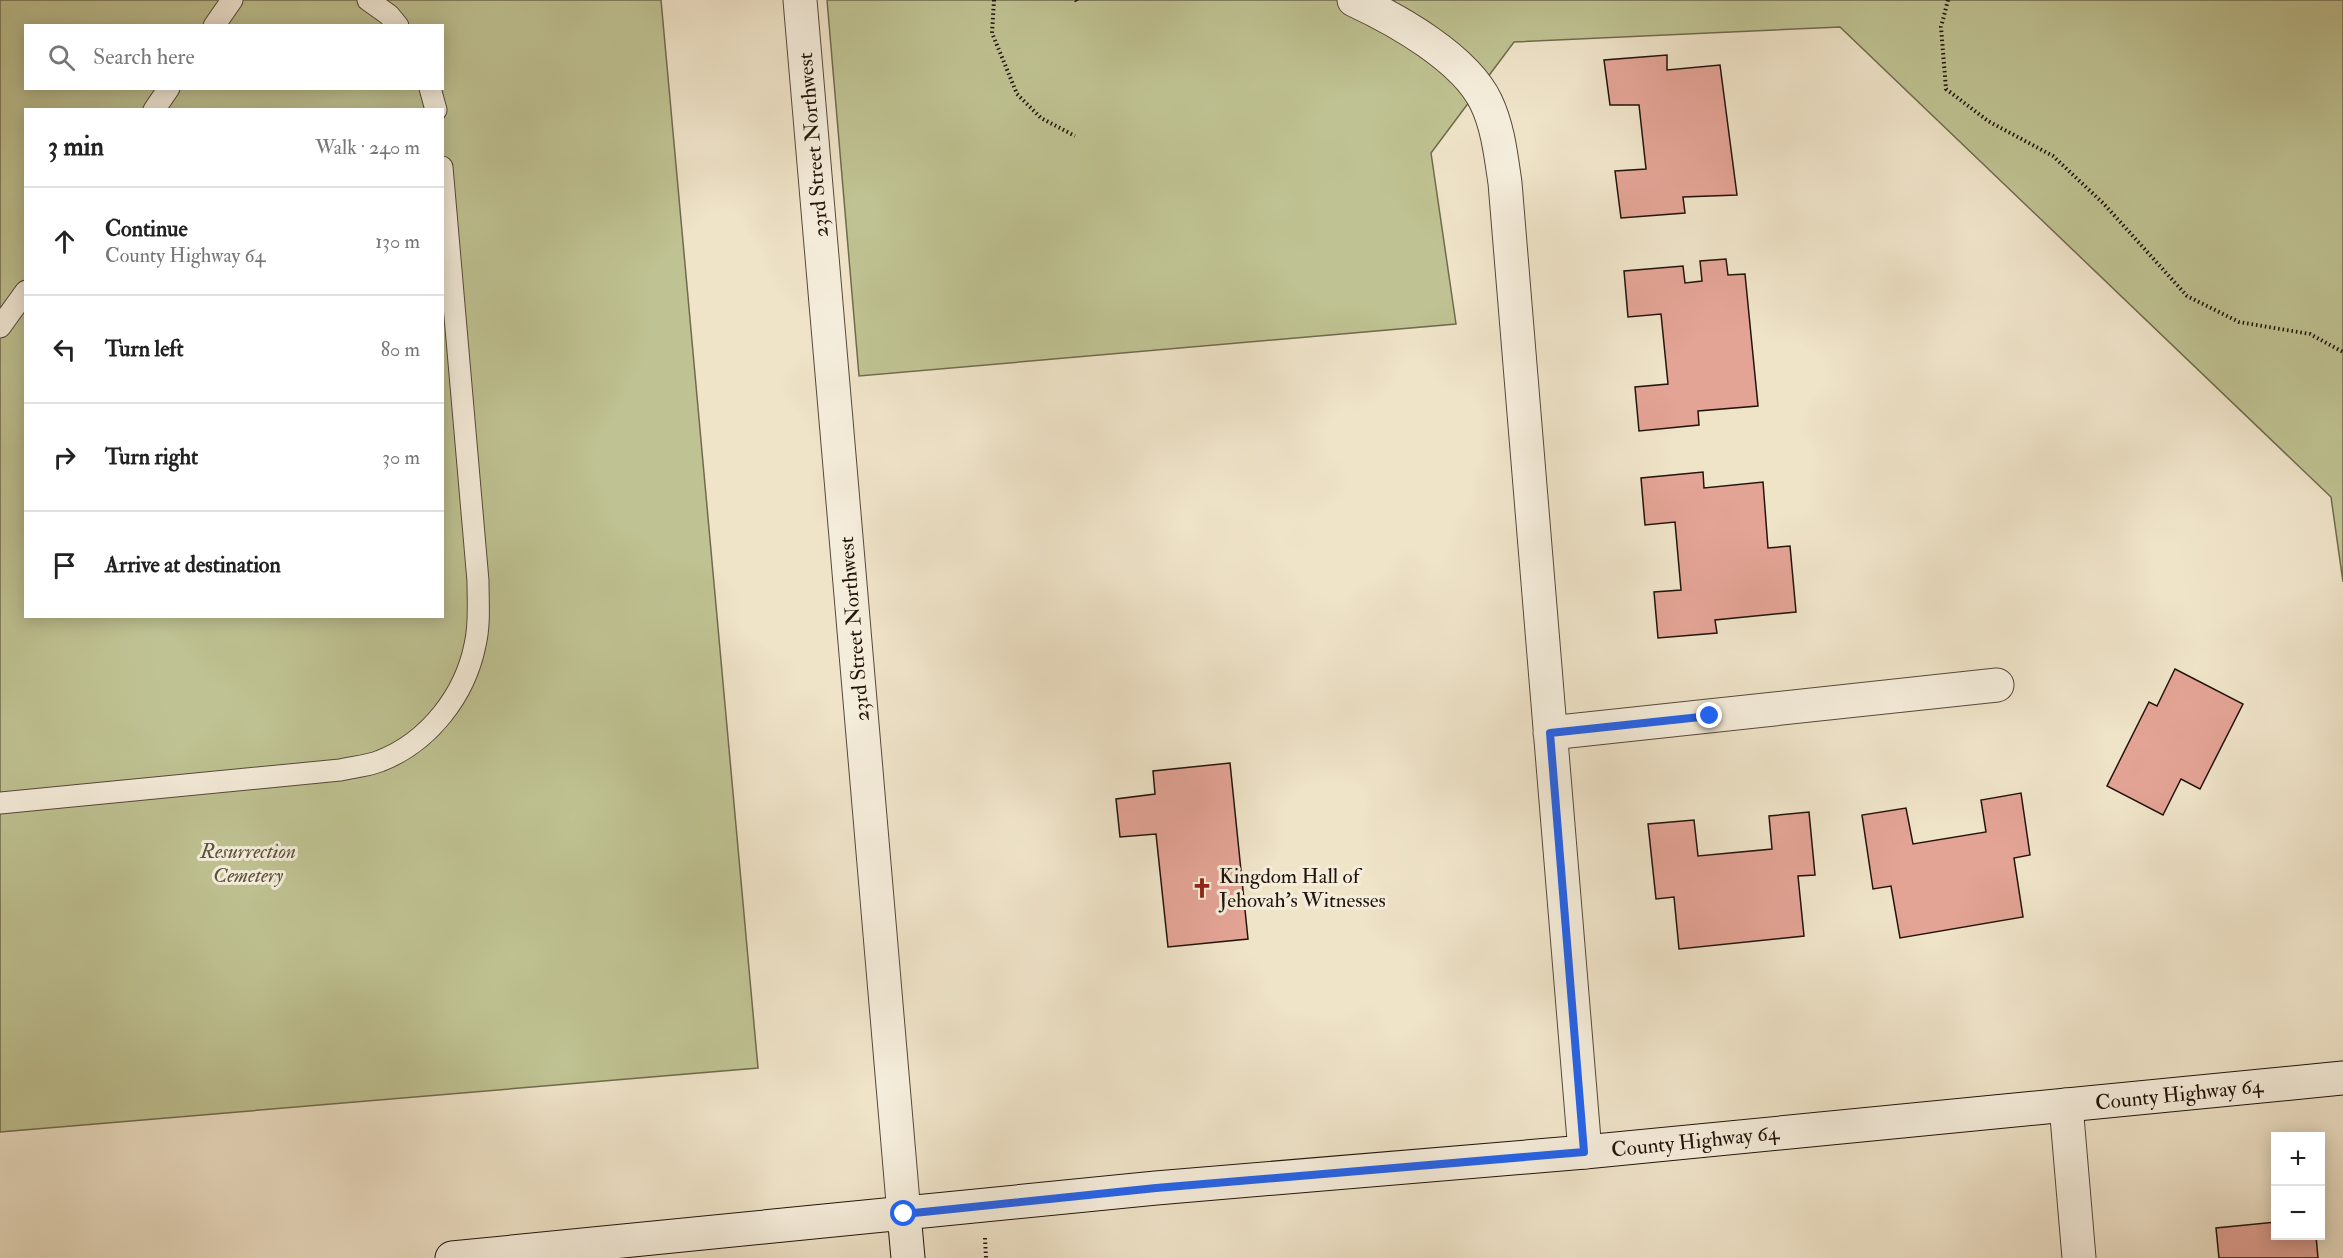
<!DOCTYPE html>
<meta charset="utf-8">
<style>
:root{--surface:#fff;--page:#f6f6f6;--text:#222;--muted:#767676;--line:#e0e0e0}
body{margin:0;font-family:"IM FELL Double Pica",serif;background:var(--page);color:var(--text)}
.controls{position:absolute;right:18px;bottom:18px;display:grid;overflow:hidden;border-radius:0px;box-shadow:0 3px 15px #0003}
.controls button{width:54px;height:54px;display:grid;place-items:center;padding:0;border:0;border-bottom:2px solid var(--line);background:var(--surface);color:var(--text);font:30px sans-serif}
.stop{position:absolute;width:18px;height:18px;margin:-14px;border:4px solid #2563eb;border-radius:50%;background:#fff}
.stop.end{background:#2563eb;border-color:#fff;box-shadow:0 2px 6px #0008}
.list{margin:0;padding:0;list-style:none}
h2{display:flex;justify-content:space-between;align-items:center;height:78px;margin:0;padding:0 24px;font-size:26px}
h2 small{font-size:20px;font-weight:400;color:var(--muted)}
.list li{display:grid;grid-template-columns:39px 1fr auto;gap:18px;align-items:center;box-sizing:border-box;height:108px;padding:0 24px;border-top:2px solid var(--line)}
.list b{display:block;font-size:22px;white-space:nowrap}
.list p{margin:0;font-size:20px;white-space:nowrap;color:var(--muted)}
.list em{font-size:20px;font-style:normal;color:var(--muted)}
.icon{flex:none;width:33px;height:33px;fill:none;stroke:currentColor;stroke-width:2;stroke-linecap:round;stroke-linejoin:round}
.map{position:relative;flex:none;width:2343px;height:1258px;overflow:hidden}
.search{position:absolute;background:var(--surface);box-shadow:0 3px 15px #0003;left:24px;top:24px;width:420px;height:66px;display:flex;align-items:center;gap:15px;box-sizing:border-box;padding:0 21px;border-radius:0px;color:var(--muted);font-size:22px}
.panel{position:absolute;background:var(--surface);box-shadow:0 3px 15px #0003;left:24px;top:108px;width:420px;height:510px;border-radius:0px}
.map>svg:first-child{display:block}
.green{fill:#bfc292;stroke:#706b4e;stroke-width:1.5;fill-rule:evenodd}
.building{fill:#e3a395;stroke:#22140b;stroke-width:1.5}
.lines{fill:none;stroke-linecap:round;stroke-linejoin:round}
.lane-casing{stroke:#55483a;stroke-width:23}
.street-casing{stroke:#55483a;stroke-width:35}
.secondary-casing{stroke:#22140b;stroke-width:35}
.path{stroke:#22140b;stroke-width:4;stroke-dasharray:1.5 3;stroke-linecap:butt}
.lane{stroke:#f5eddb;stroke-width:21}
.street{stroke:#f5eddb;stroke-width:33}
.secondary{stroke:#f5eddb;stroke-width:33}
.route{stroke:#2563eb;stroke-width:8}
.labels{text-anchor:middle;stroke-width:6;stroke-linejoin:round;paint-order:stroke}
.street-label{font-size:21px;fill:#22140b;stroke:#f5eddb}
.park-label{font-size:21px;font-style:italic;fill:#59513a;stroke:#f5eddb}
.poi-label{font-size:21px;fill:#22140b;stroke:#f5eddb;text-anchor:start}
</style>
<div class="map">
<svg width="2343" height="1258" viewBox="0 0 2343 1258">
<rect width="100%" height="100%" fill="#efe3c8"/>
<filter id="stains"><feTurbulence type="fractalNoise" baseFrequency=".00333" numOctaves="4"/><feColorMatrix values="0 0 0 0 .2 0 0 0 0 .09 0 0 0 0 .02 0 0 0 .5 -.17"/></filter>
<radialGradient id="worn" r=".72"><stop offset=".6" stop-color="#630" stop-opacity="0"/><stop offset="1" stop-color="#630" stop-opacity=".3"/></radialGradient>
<path class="green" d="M0,0h661l97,1068 -758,64zM26,26h416v62h-416zM26,110h416v506h-416z
M827,0h1516v582l-12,-85 -491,-470 -326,15 -83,111 25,171 -597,52z"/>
<path class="building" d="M1667,55v15l53,-5 17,130 -54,2 2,16 -64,5 -6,-47 31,-2 -7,-64h-29l-6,-45z
M1726,259l2,16 17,-1 13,132 -60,5 1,14 -60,6 -4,-44 33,-3 -7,-70 -33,3 -4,-46 59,-5 2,17 17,-2 -2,-20z
M1703,472l1,16 59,-6 5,66 22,-2 6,66 -81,8 2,13 -59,5 -4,-46 27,-2 -6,-68 -30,3 -4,-47z
M2175,669l68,35 -43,85 -19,-10 -18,36 -56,-29 42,-84 8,4z
M1230,763l18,176 -80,8 -12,-113 -36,3 -4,-38 39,-5 -2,-23z
M2021,793l9,62 -16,3 9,59 -123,21 -9,-52 -18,3 -11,-74 44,-7 7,36 73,-12 -5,-32z
M1809,812l6,63 -17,1 6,60 -125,13 -5,-52 -18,2 -8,-75 46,-4 4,36 74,-7 -3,-33z
M2276,1222v14h40l2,22h-99l-3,-30z"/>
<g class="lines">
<g class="lane-casing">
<path id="lane" d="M368,0l21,15 9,11
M214,26l18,-26
M430,88l6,22
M154,110l15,-22
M0,327l26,-36
M0,803l340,-33c13,-3 28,-4 40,-9 49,-19 85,-66 95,-116 5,-20 3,-43 3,-64l-36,-414"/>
</g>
<g class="street-casing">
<path id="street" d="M800,0l104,1214
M1354,0c43,20 111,58 132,102 12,25 15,54 19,81l80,969
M1550,733l447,-48
M2066,1105l13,153"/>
</g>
<g class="secondary-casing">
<path id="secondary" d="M904,1214l4,44
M452,1258l704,-70 429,-36 758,-74"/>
</g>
<path class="path" d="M994,0l-2,33 25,61 24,24 34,18
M1076,0l1,2
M1948,0l-7,27 5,62 42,32 65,35 51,48 83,92 52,26 71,12 33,18
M985,1238l1,20"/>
<use href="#lane" class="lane"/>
<use href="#street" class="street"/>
<use href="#secondary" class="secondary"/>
</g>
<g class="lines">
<path class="route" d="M904,1214l252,-26 428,-36 -34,-419 160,-17"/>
</g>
<defs>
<g id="church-bare" transform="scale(1.62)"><path d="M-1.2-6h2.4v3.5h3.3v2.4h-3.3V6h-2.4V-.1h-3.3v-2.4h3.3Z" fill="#8f2418" stroke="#f5eddb" stroke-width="2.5" paint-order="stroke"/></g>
</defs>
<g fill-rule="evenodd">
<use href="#church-bare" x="1202" y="888"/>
</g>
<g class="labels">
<g class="street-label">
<text transform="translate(813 145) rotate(-95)" y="7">23rd Street Northwest</text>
<text transform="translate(854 629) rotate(-95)" y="7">23rd Street Northwest</text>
<text transform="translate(2179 1094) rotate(-6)" y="7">County Highway 64</text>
<text transform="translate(1695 1141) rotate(-6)" y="7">County Highway 64</text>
</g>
<g class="park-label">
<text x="248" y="858">Resurrection<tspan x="248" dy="24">Cemetery</tspan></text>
</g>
<g class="poi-label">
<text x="1219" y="883">Kingdom Hall of<tspan x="1219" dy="24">Jehovah’s Witnesses</tspan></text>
</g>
</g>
<rect width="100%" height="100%" filter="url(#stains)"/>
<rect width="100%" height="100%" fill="url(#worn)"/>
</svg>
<div class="controls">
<button>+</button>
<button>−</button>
</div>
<div class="stop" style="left:904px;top:1214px"></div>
<div class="stop end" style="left:1710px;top:716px"></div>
<div class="search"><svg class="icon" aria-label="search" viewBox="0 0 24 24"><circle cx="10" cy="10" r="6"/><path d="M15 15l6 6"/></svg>Search here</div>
<section class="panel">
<h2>3 min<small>Walk · 240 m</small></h2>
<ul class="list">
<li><svg class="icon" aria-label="ahead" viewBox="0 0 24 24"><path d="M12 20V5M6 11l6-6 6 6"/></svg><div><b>Continue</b><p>County Highway 64</p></div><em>130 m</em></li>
<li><svg class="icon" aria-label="left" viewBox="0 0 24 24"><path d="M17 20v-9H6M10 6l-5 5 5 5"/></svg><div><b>Turn left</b></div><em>80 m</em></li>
<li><svg class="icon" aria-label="right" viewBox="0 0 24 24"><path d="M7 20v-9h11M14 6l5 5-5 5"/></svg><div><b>Turn right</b></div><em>30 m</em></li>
<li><svg class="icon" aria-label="arrive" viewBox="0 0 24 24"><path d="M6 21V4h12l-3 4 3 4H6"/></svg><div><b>Arrive at destination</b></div></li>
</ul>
</section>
</div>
